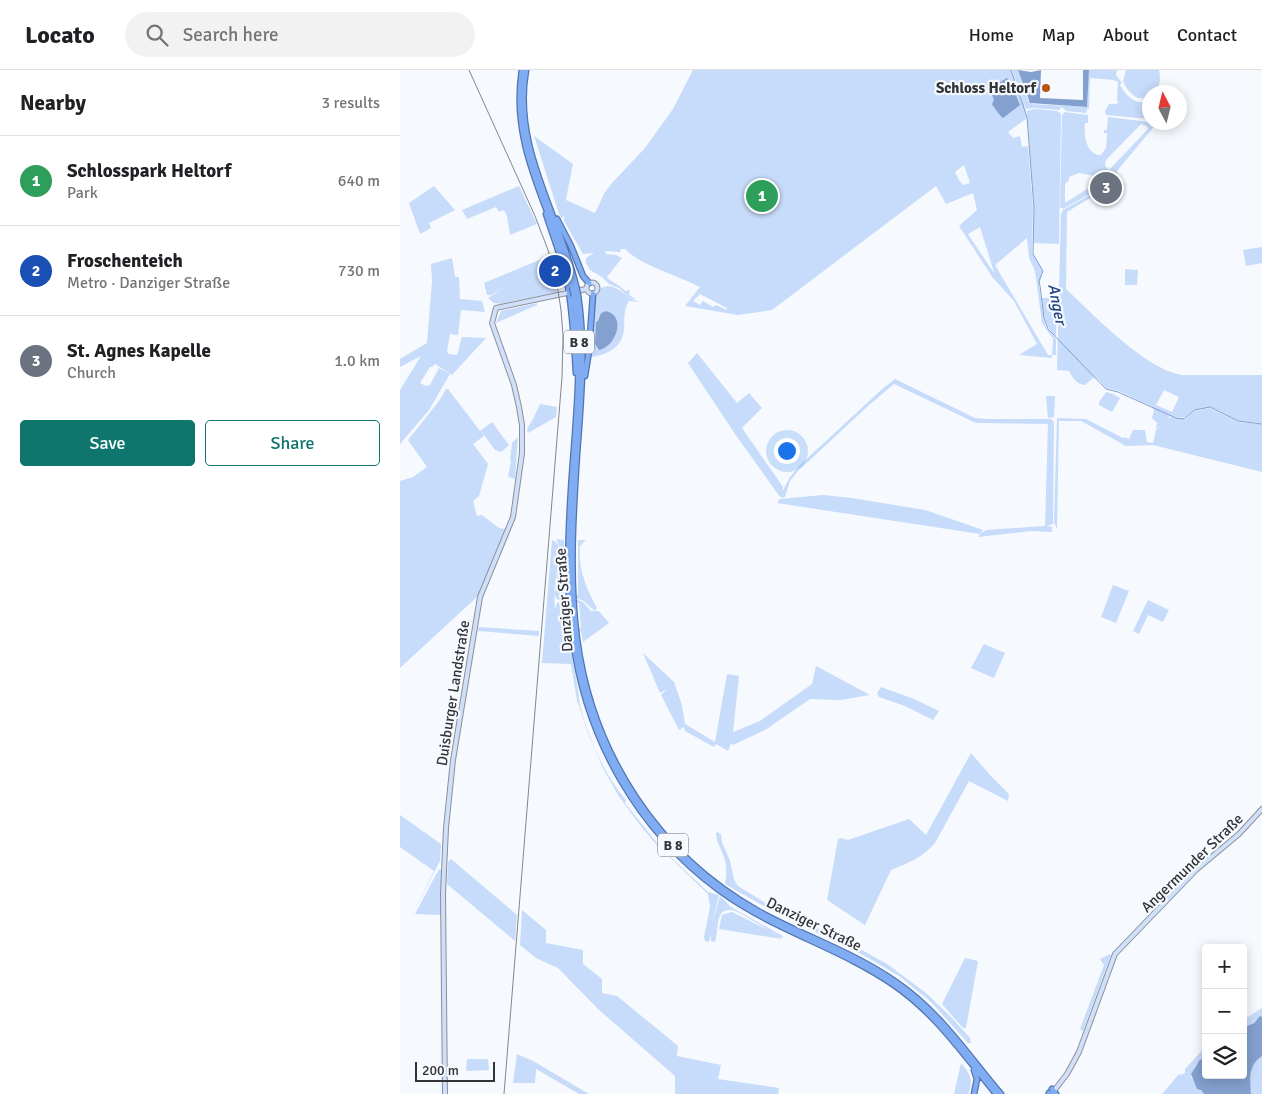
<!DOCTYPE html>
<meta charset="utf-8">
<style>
:root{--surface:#fff;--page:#f2f2f2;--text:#202124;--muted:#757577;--line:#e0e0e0;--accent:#0f766e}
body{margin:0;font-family:Signika,sans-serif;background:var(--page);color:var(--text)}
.controls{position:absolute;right:15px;bottom:15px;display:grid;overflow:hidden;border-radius:5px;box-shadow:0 2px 12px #0003}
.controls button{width:45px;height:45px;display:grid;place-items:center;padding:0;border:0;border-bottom:1px solid var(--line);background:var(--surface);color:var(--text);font:25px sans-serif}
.compass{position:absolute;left:742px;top:15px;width:45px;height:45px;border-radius:50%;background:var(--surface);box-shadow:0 2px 12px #0003;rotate:353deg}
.scale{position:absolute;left:15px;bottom:12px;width:80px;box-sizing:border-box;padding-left:5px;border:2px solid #323437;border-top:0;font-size:14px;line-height:18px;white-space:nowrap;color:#323437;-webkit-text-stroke:4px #f6f9fe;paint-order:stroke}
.you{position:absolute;left:386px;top:380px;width:18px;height:18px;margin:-12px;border:4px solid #fff;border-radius:50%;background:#1a73e8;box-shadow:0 0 0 8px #1a73e833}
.badge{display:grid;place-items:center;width:32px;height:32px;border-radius:50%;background:var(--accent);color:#fff;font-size:16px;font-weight:700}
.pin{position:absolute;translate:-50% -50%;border:2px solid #fff;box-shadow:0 1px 5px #0006}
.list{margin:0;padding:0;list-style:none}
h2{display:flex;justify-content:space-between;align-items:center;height:65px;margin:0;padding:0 20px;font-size:21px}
h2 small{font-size:16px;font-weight:400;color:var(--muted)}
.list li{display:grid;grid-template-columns:32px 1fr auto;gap:15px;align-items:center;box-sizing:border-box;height:90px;padding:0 20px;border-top:1px solid var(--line)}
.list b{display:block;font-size:19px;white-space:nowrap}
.list p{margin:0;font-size:16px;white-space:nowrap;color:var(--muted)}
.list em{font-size:16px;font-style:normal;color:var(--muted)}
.actions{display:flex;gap:10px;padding:15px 20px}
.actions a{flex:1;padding:11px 0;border:1px solid var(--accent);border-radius:5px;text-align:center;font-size:18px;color:var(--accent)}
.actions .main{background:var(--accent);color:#fff}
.icon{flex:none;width:28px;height:28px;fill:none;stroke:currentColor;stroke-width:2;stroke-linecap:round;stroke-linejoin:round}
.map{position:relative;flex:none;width:862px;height:1024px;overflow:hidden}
header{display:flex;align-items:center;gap:30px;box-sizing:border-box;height:70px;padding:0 25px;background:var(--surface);border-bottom:1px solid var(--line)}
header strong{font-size:24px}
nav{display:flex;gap:28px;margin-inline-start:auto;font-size:18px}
.search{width:350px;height:45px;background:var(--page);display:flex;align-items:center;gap:12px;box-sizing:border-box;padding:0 18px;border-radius:28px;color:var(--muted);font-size:19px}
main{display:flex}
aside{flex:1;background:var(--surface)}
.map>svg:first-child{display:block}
.green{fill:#c7dbfa;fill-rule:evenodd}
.water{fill:#83a0cf}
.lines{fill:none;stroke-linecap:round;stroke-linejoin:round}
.stream{stroke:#83a0cf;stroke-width:1}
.secondary-casing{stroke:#8c9198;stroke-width:6}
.trunk-casing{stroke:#5175af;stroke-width:7}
.secondary{stroke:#d0e0fa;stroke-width:4}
.trunk{stroke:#80acf3;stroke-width:4.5}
.tram{stroke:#83868a;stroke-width:1}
.trunk-bridge-casing{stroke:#5175af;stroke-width:7;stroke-linecap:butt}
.trunk-bridge{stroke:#80acf3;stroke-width:4.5}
.poi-dot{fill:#b65610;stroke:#f6f9fe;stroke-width:2}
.labels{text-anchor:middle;stroke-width:4.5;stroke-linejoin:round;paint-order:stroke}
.shield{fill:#f6f9fe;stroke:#6d6f73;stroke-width:1}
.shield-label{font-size:14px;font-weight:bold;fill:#323437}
.poi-label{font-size:15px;font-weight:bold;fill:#323437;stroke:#f6f9fe;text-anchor:end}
.street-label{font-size:15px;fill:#323437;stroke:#f6f9fe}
.water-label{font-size:16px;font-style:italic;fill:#21457f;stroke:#f6f9fe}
</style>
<header>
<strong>Locato</strong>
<div class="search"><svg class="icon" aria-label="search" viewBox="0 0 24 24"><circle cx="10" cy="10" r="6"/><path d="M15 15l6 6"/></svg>Search here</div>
<nav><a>Home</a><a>Map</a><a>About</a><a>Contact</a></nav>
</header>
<main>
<aside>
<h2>Nearby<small>3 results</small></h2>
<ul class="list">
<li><span class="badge" style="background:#2e9e5b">1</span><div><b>Schlosspark Heltorf</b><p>Park</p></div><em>640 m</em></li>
<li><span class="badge" style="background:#1a4fb4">2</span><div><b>Froschenteich</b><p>Metro · Danziger Straße</p></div><em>730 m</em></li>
<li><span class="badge" style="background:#6b7280">3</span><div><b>St. Agnes Kapelle</b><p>Church</p></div><em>1.0 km</em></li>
</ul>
<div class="actions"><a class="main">Save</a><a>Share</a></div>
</aside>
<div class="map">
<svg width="862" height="1024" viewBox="0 0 862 1024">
<rect width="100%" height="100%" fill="#f6f9fe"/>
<path class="green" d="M293,0h318l13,34 3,14 -19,14 5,6 7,-2 2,11 6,-1 5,62 -1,45 11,18 -4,14 5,36 2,6 10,12v16h-4v3l-33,-3 18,-11 -23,-43 -21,-23 -34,-52 18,-16 -4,-17 -27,11 -10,-18 -164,124 -34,5 -53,-9 15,-19c-21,-11 -60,-22 -75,-38h-4l-1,3 -16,-1 2,1v2l10,1 6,3 -15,19c5,6 12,7 18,14l5,-1 -1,5 8,5 -8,-2 -10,-10 -10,-4 -7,-7 -12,-7 -4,-7v-5l8,-5 -11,1 -19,-33v-7l-2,5 -3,-5 -25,-78 39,28 -9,45 2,-9 29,13 10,-21 7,-9 33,-35 28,-39zM564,95l6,18 -7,2 -4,-5 -4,-8zM580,157l14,45v1l-26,-39zM627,168l2,20 6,13 7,52 11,16 -1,16h-4l-53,-90zM300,224l27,14v2l-11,-5 -3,2 -10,-6 -3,4 -7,-4z
M612,0h6l10,30 4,4 55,3 2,-37h28l-1,5 6,8 -2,2c6,11 15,20 29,17v17l-43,-4 -1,-4 4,-7h7l3,-2 -2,-1 1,-19 -4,-2 -24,-2 -1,31h-2l-1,4 -20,-2 -4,-4 -3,3 -25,-2 -8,1z
M726,0h33c2,9 1,15 -4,22h-5l-1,5c-13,5 -21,-5 -26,-16z
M634,39l23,2 4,3 -2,130 -25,-1v-35l-7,-97z
M665,42l23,3v8h-3c-1,11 0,28 13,32h3l5,-7 1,-15h-3v-3h3l1,-13 49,6 -40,48 3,17 -11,3h-10l-1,-2 -35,20 -3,-2 2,-92zM741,54l6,2 1,3 -39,41 -4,-4 1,-6zM679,103l26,5 -40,25v-19l4,-4v-3z
M34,116l21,24 -26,13 2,5 -11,6 -11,-31z
M119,116l18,38 -27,11 -3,-19 -3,-6 -5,2 -3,-5 -29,12 -5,-9z
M711,122l-21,6 -23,14 -1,77c28,26 79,80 116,86h80v48l-24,-2 -28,-14 -15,3 -13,8 -11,-2v-2l-4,7 -11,8 1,-6 -5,-5 2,-8 -3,-4 -32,-15 -13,-3 -8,-9 -4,-2 -9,8c-9,-1 -12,-7 -16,-14l-12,-1 4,-156 2,-4 30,-17zM764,320l15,7 -7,15 -16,-7z
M862,177v16l-16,3 -3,-16z
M149,186v4l-2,1 1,4 -10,5 10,-4 2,5h2l5,21 -56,12 -7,-1 -6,-5 20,-13 -17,10h-4l-3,-12z
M52,188l3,19h4l1,22 22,2 3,11 -24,-2 -3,25 -8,-1 -3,17 2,3 8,1 5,-18 24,1 -34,37 -17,-11 -3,3h-2l-10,16 6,3 4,-1 9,-17 11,6 -21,36 -29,34v-54l21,-34 -21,11v-8l27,-16 5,-62 -1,-17z
M725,199l13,1 -1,15h-12z
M207,216c15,1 18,13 33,16l-11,-1c-6,10 -4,16 -5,27 -1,19 -15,26 -32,29l-1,-10 2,-51 8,-8zM206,241l9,6c6,12 0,24 -10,31l-7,-27 3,-8z
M642,228h15l-1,39c-11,-10 -13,-24 -14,-39z
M137,233v2l-41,18 5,-12z
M297,283l40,50 12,-10 13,15 -20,20 41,59 -1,5 8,-15 10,-12 80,-74 15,-12 80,39 13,1h63l3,3 -1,102 -7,2 6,1v5l-21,-1 -53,6 2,-3 -203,-31 3,-4 43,-4 29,3 73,12 58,20 -3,4 6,-4 59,-4 3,-102 -72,-1 -82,-39 -26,22 -71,66 -7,9 -5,16 -3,1 -1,-2 -1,1 -45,-63 -47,-71z
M46,319h2l32,42 12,-9 17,23 -8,7 -6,-2 -14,-19 3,5 -11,8 15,20 -9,32 -6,5 4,15 5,-1 17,13 7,1 -28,67 -78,72v-187l13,-4 14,-10 -19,-27 31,-39z
M706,322l7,2 7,4 -8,14 -13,-7v-3z
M646,326h9l-1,21 -6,1z
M140,334l17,3 -1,10 -28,16 -1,-4 7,-12z
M810,338l28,14 24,2v48l-109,-27 -27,1 -45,-25h-22l-2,108 -3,-7 3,-104 29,1 37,19 1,-1 5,2 4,-9h12l2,12 6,1 3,-13 15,-13 13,2 11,-8z
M118,367l-3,42 -7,-2 3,-16 -1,-1 2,-17z
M156,469l8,1v55l3,4 -9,1 -4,-5 6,-44 -6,39 1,19 2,-6 10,-3 -2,5 2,24 2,1c0,19 6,40 9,60 1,5 1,10 2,15 7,31 26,72 46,95l-1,3 36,45 47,44 11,3 -7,29 8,-28 11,11 52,29 -1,2 -44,-26c-25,-9 -18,16 -23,30l-4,-1v-8l-2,9 -4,-1 -1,-4 6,-30 -2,-13 -53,-51 -15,-18 -22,-30 -15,-27 -16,-37 -10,-31 -6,-36 -29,-1 10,-123 4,2 4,6z
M178,470h8l-6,6c-2,23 6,42 17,62l-2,3 -13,-11 -7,-2v-2l3,-1z
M713,515l16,6 -13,32 -15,-6z
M175,529l8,3 8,9h8l10,12 -26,19 -2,-10 -2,-2 2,-2 -2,-25h-4z
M748,530l21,10 -6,12 -15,-7 -9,19 -6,-3z
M79,557l60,4v5l-61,-5z
M584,574l21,9 -11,25 -23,-10z
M243,583l31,29 -1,1 1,-1 8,23 3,19 30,18 12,-68 12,2 -6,56 27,-11 52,-37 4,-18 54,29 -29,5 -31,-1 -45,31 -32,15 -2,-2 -3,8 -12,-7 -2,3 -29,-16 -1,-4 -5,3 -18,-35 6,-6 -7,4z
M481,617l33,12 25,12 -6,9 -28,-14 -26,-9 -2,-4z
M571,683l19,22 19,19 -1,7 -39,-20 -34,62c-13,15 -27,20 -44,27l-26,55 -38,-25 11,-61 3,-1 7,2 61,-21 17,16z
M0,745l41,29 -1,17 -30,58 24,-48 -34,-24z
M317,762l4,2 1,8 8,19 4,19 4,6 31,19 91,44 27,15 39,29 27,26 17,19 1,5h-3l-37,-41 -32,-26 -36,-21 -87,-42 -51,-29c2,-11 2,-22 -3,-32 -3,-7 -6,-12 -6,-19z
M51,789l66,56 -2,26 -68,-57 1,-22z
M39,799l2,1v45l-26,-1z
M122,840l24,20v13l37,7v14l19,15v14l15,3 61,50 -1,10 44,9 -3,14 61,9 -1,6h-103v-19v1l-77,-67 -40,-41 -22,-10 -16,-13z
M332,842l44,22 6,5 -63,-10 3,-14z
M710,884l1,1 -28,76 -3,-2 24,-64 -4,-6z
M565,888l13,3 -12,67h-3l-21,-24z
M862,938v9c-5,0 -11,10 -19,11v-8z
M806,976v9l-11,11 -4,11 13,17h-42l17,-20 2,1 4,-2v-4z
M117,984l16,7 56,33h-10l-43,-25 -1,14h-22z
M860,985l2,1v38h-11l-1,-11 2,-18z
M67,989h21l1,11 -21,1 -2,-1z
M561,993c9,10 13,18 7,31h-14z"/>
<path class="water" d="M618,0l13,2 10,-2 -1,28 43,2v-30h6l-2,37 -57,-4z
M607,8l3,3 10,24 -17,13c-1,0 -11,-13 -11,-14l2,-4 -3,-8 6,-8z
M206,241c21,5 10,36 -7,39l-4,-6 1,-22 2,-1 3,-8z
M860,946l2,1v39c-14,9 -12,23 -11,38h-47l-3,-4 -4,-1 -6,-15 8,-13 7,-6v20h37v-47l11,-5z"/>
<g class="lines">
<path class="stream" d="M611,0l16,47 7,91 -1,46 10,17 -4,10 1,5 4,32 4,11 58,60 12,3 58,26 7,1 12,-9 15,-3 28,14 24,3"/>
<g class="secondary-casing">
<path id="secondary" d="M186.5 218a5.5 5.5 0 1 1 11 0a5.5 5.5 0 1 1-11 0Z
M653,1022l14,-18 12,-22 36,-98 81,-84 43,-36 23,-25
M45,1024l-2,-201 3,-65 7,-68 27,-163 33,-80 9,-64v-28l-3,-18 -5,-22 -22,-62 4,-15 90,-19"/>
</g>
<g class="trunk-casing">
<path id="trunk" d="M122,0c-13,82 33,141 50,217
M126,0c-14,77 33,144 50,216
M146,144c7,22 16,44 21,67 6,30 7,61 9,92
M157,149l14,27 12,30 6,7
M178,225c8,53 3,106 -1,159 -4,62 -8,124 0,185 15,114 80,215 181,272 45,25 95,41 138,71 43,29 71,72 105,112
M174,226c10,65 1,129 -3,194 -3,49 -5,100 2,149 13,100 65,191 146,251 54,40 120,57 175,95 42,29 70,70 102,109
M185,306l4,-25 4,-57
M574,1000l3,9 -3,15
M652,1019l4,5
M649,1023l2,1"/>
</g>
<use href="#secondary" class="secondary"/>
<use href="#trunk" class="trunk"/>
<path class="tram" d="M69,0l66,146 13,34 8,28 5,32 2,26 -1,41 -58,717"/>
<g class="trunk-bridge-casing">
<path id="trunk-bridge" d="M176,216l2,9
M172,217l2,9"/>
</g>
<use href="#trunk-bridge" class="trunk-bridge"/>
</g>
<circle class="poi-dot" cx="646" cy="18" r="5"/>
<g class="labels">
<g class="shield">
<rect x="164" y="260.5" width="30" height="23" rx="4"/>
<rect x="258" y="763.5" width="30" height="23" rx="4"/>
</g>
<g class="shield-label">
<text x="179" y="277">B 8</text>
<text x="273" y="780">B 8</text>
</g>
<g class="poi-label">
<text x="636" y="23">Schloss Heltorf</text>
</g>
<g class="street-label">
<text transform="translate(164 530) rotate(-94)" y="5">Danziger Straße</text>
<text transform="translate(53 623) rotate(-81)" y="5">Duisburger Landstraße</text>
<text transform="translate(792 793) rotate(-44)" y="5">Angermunder Straße</text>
<text transform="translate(414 854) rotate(26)" y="5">Danziger Straße</text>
</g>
<g class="water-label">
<text transform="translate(658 234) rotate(79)" y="6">Anger</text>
</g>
</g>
</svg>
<div class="controls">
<button>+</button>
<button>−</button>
<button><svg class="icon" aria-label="layers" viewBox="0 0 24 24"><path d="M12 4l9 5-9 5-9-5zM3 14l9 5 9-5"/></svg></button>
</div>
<svg class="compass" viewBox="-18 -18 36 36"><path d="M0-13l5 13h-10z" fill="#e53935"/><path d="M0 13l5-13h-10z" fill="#757577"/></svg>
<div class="scale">200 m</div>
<div class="you"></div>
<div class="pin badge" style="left:362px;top:126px;background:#2e9e5b">1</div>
<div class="pin badge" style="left:155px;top:201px;background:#1a4fb4">2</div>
<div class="pin badge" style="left:706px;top:118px;background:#6b7280">3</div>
</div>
</main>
